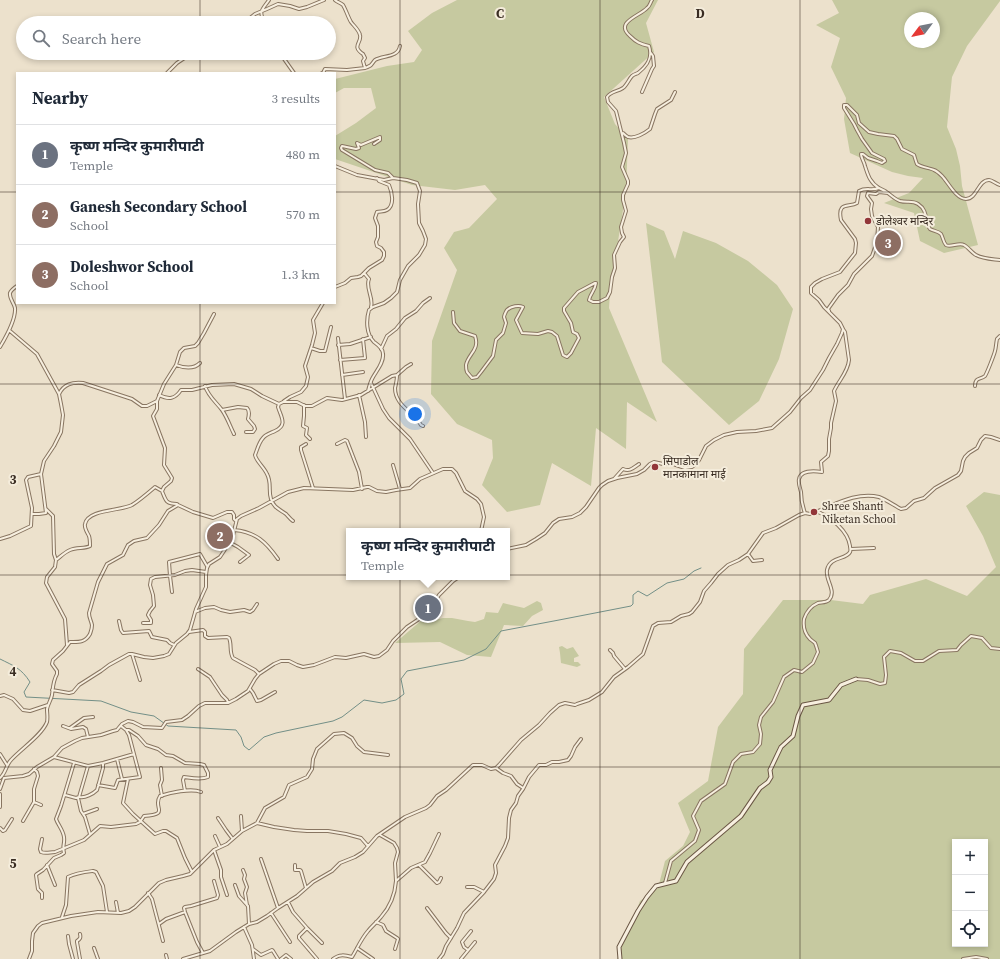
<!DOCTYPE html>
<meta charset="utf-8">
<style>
:root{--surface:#fff;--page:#f2f2f3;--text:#1f2937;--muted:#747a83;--line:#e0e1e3;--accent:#923639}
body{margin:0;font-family:"Source Serif 4","Noto Sans Devanagari",serif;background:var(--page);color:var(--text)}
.controls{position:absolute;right:12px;bottom:12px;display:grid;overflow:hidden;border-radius:0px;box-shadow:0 2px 6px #0003}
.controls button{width:36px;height:36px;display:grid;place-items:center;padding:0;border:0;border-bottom:1px solid var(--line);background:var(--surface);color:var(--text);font:20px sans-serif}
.compass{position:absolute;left:904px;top:12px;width:36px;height:36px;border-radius:50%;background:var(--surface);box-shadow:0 2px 6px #0003;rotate:238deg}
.you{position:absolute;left:415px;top:414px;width:14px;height:14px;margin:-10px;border:3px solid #fff;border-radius:50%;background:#1a73e8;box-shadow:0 0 0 6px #1a73e833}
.badge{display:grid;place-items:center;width:26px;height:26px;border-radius:50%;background:var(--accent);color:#fff;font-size:13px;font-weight:700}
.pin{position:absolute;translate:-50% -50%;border:2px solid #fff;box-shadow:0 1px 4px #0006}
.popup{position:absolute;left:346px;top:528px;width:164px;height:52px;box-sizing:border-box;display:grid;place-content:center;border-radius:0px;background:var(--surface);filter:drop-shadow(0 1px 3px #0005);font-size:13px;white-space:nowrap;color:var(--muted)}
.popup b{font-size:15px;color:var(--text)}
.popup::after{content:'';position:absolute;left:50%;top:100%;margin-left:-8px;border:8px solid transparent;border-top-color:var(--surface)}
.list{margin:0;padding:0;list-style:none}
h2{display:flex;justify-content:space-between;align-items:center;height:52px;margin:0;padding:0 16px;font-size:17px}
h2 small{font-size:13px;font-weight:400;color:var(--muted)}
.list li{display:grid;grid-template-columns:26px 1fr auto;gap:12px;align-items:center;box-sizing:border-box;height:60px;padding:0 16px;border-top:1px solid var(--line)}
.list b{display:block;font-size:15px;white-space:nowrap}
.list p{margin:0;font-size:13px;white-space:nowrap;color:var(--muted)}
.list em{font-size:13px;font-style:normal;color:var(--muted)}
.icon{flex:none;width:22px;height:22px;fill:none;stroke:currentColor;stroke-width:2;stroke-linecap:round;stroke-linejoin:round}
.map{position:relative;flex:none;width:1000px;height:959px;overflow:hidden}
.search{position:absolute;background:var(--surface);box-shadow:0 2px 6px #0003;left:16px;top:16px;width:320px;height:44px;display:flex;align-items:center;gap:10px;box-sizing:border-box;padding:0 14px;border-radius:22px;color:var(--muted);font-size:15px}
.panel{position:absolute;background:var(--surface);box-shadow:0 2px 6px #0003;left:16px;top:72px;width:320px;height:232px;border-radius:0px}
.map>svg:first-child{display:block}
.green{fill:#c6c9a0;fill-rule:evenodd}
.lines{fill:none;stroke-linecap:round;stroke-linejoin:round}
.stream{stroke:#738f87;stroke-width:1}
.minor-casing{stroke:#887561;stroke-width:4}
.secondary-casing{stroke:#6a5644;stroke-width:5}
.minor{stroke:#f7efdf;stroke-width:2}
.secondary{stroke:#f7efdf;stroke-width:3}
.grid{fill:none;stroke:#3a2d23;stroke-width:1;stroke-opacity:0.55}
.poi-dot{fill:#923639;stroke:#f4ecdb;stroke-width:1.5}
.labels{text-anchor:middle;stroke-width:4;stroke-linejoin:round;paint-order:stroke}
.poi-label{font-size:11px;fill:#3a2d23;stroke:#f4ecdb;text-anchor:start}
.grid-label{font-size:13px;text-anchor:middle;font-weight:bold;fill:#3a2d23;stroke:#f4ecdb;stroke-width:4;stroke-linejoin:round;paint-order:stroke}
</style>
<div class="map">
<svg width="1000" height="959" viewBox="0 0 1000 959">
<rect width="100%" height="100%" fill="#ece1cc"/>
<path class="green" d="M457,0h201l-12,23 8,29 -50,45 11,27 13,15 -2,52 -16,101 -1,16 48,114 -30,-20 -1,47 -30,-21 -5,58 -39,-23 -12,42 -33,7 -25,-27 11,-27 -1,-18 -35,-16 -26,-30 1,-53 25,-71 -13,-22 10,-16 15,-4 28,-29 -12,-14 -30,5 -43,-5 -77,-26v-23l21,-13 20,-15 -5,-20h-27l-9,5v-14l52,-13 27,-4 8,-12 -14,-19 24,-18z
M832,0h168v1l-33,45 -15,31 -5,50 9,22 4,17 2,20 16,59 -34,8 -24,-12 -6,-28 -30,-10 25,-10 14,-15 -15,-2 -16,-4 -42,-19 -6,-34 2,-21 -15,-31 9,-29 -24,-13 23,-12zM910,18h24v24h-24z
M646,223l18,8 11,28 8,-28 33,12 32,18 29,24 16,24 -14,50 -20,42 -30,24 -67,-63z
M984,492l16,3v464h-383l23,-58 18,-13 7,-27 18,-15 7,-14 -12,-29 30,-22 10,-54 25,-33 1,-45 39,-49h48l32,4 7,-9 56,-16 41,17 29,-29 -13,-31 -17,-30zM955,842h30v102h-30z
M537,601l4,2 2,7 -11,6 -9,10 -19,-1 -13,32 -24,-2 -27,-13 -45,1 28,-24 8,2 12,-3h9l16,3 7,1 9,-3 2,-7 12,1 5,-10 21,5z
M562,646l5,3 6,-2 6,9 -5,2v4h4l3,3 -4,2 -16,-4 -1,-10 -1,-6z"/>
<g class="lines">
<path class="stream" d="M0,659c14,7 21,9 30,23l-6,10 2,5 75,4 30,11 23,4 14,10 68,4 5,7 3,9 5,4 15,-13 12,-4 57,-12 9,-4 22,-17 18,3 14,-3 8,-6 -3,-15 6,-8 57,-11 22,-11 15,-18 58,-11 72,-14 2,-2v-9l5,-4 9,5 20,-13 17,-4 10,-8 7,-3"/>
<g class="minor-casing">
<path id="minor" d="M234,23l3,-2 8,1 10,-8 12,-5 11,-5 12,2 9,3 8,-2 17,-7
M265,23c-7,-12 -3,-13 4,-23
M281,53l1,3 12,17
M365,68c0,0 5,-2 6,-3 1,-1 3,-4 4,-5 8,-5 23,-2 25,-14
M167,73l10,-10 15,-10
M322,73h1l2,-4 22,1 18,-2 -2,-7 2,-3 -2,-4c-12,-8 -1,-11 -3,-19 -1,-5 -6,-9 -9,-13 -3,-5 -5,-12 -8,-17 -2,-2 -6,-3 -8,-5
M642,92l10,-23 2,-3 -1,-10 -2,-3
M623,133c1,1 3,3 5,4 7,2 17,-4 22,-8l5,-15 2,-5 14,-9 4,-8
M374,144l6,-4v-3l-19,8 -4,-2 2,5 -3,1 -14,-3 -1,2 1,2 33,20 13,3 5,5
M335,166l22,9 27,5 9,-2 14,2 10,3 3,8 -2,13 1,19 4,8 3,8 -1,6 -6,10 -11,11 -8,14 -3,12 -6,6 -7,5 -11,4 -4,3c-3,10 -3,24 5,32 4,3 9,6 9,12 1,9 -7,17 -11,25 -2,4 -3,8 -4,12
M1000,185c-4,-1 -8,-5 -11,-5 -11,0 -12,19 -23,19 -10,0 -18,-17 -24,-23 -2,-2 -5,-5 -8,-6 -4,-2 -14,-3 -17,-6 -1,-2 -2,-6 -3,-9l-12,-6 -5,-10 -3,-3 -16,-2 -9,-2 -10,-9 -2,-8 -10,-10h-3v3l10,16 3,6 5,9 10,14 12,6 1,2 -3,2 -5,-2 -9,-3 -5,-4h-2c0,4 3,7 4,12 3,9 5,17 14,22 2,1 4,2 6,3 5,3 9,8 15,10 7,2 12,-1 18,3 11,7 6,18 12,25 3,2 8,2 11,5 2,3 2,8 5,11 4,3 13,-3 18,0 4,2 8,8 12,10 7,4 16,4 24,5
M364,273l5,6c-4,9 5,19 2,28
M335,287l10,-4 6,-5 7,-1 3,-1 8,-8 13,-8 2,-4v-4l-3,-4 -4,-2 -1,-4 2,-5v-11l-3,-8 2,-6c3,-1 7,0 10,-2 8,-5 5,-18 2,-25l-10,-4 -2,-3
M829,311l-1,-2 10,-14 10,-10 6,-11 18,-18 5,-14 1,-15 -6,-11 -1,-7 1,-6 -5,-7 1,-3 8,1 3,-2 9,1
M453,312l1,11 6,8 15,5c5,14 -7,18 -9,29 0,2 0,5 1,7l5,6 5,-1 4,-5 12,-16 3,-16 7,-7 3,-10 -2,-6c0,-1 2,-6 3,-7 4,-4 12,-5 16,-3l-7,13 6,13 16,1 10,-3 4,1 5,4 6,19 4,2 4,-4 8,-15 -2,-4 -4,-2 -2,-9 -7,-12v-3l14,-16 17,-9h1c-1,8 -5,9 -7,17l4,2h6l8,-4 3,-6 2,-15 3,-9 -1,-13 6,-13 4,-5 -2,-4 -1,-6 5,-16 -3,-11v-5l5,-11v-3l-6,-14 4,-14 -2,-10 -8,-32 -8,-9 -1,-5c4,-6 10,-5 16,-9 4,-3 6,-9 9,-12 2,-2 4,-2 6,-3 9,-7 15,-15 11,-27 -9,-2 -13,-4 -19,-10 -16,-14 10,-20 17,-28 3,-2 3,-5 5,-8
M10,331l27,23 22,40 2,10 2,11 -2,17 -7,14 -10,15 -3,13 5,39 -7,1h-7
M338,338l7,61
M338,345l12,-1 21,-7
M0,347c6,-10 16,-27 15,-39 -1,-5 -6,-10 -5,-15 1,-3 4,-5 7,-7
M311,348l9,3h5l6,-24
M381,349l6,-13 9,-7 9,-11 11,-7 7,-8 7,-5
M340,360l25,-2 -2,-19
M176,365c8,3 18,4 24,-2
M342,375l21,-3
M397,375l9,-8 5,-3
M371,383l12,26 6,9 21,21 23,34
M205,386c3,10 11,16 17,24 5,7 8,16 12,24
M975,386c0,-9 5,-6 10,-10 2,-3 9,-21 10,-25 1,-3 1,-8 2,-12l3,-3
M59,394c5,-10 13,-12 24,-11l49,16 10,7h5l10,-5
M159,395c10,5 16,4 22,-5h11l20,-5 22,-1 17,5 11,7 17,8
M359,395l6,27 1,15
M284,401l6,-4 11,-5 5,-6 2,-9 -3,-11 7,-21 3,-12 -2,-13 10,-17
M279,404l4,-2h14l8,4h7l15,-8 15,2 19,-5 31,-19 5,-1c0,5 -1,9 -2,13 0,18 19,24 26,37l2,1
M279,404l-1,3c3,10 10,18 -3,24 -4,2 -9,3 -12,7 -4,4 -6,12 -8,17 1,6 9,12 12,19 5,9 1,16 4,25 3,9 8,10 15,15 2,2 4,5 7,7
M304,405v11l-1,10 4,2 -1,7 4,4
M222,410l16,-3 9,1c3,3 2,7 1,11l6,7 1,3 -2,3h-7
M306,444l-5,3v3l12,38
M337,444l8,-4 2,1 12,31 3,17
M393,465l7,24
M614,479l9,-10c7,3 10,-1 16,-5
M162,491l2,-4 7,-6 1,-3 -8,-13 1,-17 -12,-32 4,-7v-8l7,-17 12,-19 4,-13 4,-4 11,-2 3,-3 6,-10 10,-19
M46,509l7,7 1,38 2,6
M805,513c-3,-8 -4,-13 -4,-21 -1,-4 -3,-9 -2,-13 2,-9 16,-8 23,-7l-1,-10 7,-6 1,-5v-12l2,-11v-5l5,-22 -2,-10c5,-11 14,-19 15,-31l-4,-28 -2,-3
M234,530c22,2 32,12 44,29
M0,539l10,-3 21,-10 1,-18 -6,-28 2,-3 13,-3
M229,542l9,5 11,8 -9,7
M507,549l19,-4 10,-6 9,-6 8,-10 6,-4 13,-2 8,-4 6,-6 13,-19 3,-3 6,-4 9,-3 20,-4 7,-4 6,-6 4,-2 9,2h10l12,4 7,-1 4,-3 3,-4 7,-14 8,-6 10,-5 13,-3 19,-1 16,-3 18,-16 11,-14 9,-8 13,-20 6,-12 8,-14 5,-11 1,-4 -3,-6 -16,-16 -5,-7 -8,-7v-6l4,-4 7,-4 18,-7 15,-19 1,-10 -1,-4 -14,-19c-4,-19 8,-12 16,-17l2,-12c7,-4 13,0 20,-3
M851,549l23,-1
M748,554l5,7 9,-1
M172,592l-2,-16 -1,-14 31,-8 7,12
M195,612l10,-4 9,-1 7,3 9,2 14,-2 6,2 3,-2 4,-6
M119,621l2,9 2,3 26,-2 3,6 15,3 3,3 4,2
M143,623h8v-3l-3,-5 2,-4 4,-5 -1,-11 -3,-10 1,-6 4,-2 20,-2 10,-4 7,-1 14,2
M189,632l14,-2 2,2v4l3,2 19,-1 2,1c3,6 0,14 4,20l22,12 4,4
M67,645l-2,-26 -19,-36 1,-6 8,-10 1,-7c4,-3 9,-8 14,-10 7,-3 15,-1 20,-4 0,-4 0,-7 -1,-10 -2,-4 -5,-8 -4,-12 3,-15 36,-13 47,-19 8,-5 16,-12 23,-18l7,4c4,10 4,13 15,13
M610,650l3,3 1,3 11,13
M132,654l8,26
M198,669l12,8 12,18 5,5 1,3
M856,679l12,1 12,4 5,-1 1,-8 -2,-18 6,-6 11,2 14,8h8l16,-10 18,-1 4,-5 10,-9 11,2 9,10 9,1
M250,689l3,4 4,8 4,-1 14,-8
M52,690l17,3 4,-1 6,-7 22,-14 8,-6 20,-11h3l12,3 9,1 11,-2 5,-2 7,-11 11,-9 3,-4 6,-21 10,-22v-12l1,-7 2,-4 11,-7 4,-6 9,-16 4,-16 4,-3 18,-8 29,-16 16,-4 49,2 14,-3h2l8,4 9,1 10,-2 14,-2 10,-9 23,-10h9l4,4 9,18 12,8 4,5 3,13 -3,14
M0,696l4,-1 9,4 10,11 7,1 18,-6
M63,726l8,3 12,-2 3,2 2,8
M70,728l14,-10 9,-1
M126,730h3l9,6 8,9 12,4 8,6 7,1 12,7 15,1 4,1 4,8v4c-7,3 -16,1 -24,0l-1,3 2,11
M0,754l7,11
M54,757l34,9 15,-3 31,-9
M117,759l5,20
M161,768l1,12 -2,5 2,11
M496,768l7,5 8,3 6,8 6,4
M0,778c6,-5 6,-13 11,-18 10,-11 31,-25 36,-38 1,-5 0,-8 0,-13 1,-5 4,-9 5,-14 1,-8 1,-14 5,-21v-3l-5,-7 1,-4 10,-9 7,-9c8,0 15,1 20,-8 1,-3 2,-5 2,-9 -1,-5 -3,-7 -3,-12l9,-31 9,-18 16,-9 5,-10 6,-4 13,-3 12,-13 9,-14 10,-6 15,7 20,6 14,-6h5l2,3v4l2,2
M4,778l19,-2 6,-2 8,-7 17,-10 8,-9 13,-7 7,-3 19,-3 12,-4 4,-1 5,-6 6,-3 5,1 10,5 19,1 4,-6 16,-2 6,-4 11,-10 6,-3h23l8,-4 12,-8 7,-12 4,-5 15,-10 7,-3h8l8,4 6,2 11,-2 21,-8 11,1 18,-4 10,3 5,-1 8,-6 6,-9 14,-14 12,-8 9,-3 3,-4 3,-9 5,-8 14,-14 6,-4
M128,779l-5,24 10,11 22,20 8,-3h3l11,7 8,20 7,14
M98,785l17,3 3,-8 22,-3 -11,-42 -3,-5 -5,-4
M0,789l4,-11
M0,794v13
M65,795l11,3 3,-1 9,-31
M80,797c5,1 13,-3 17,-7l6,-22v-5
M78,798l3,13 4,6 5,17
M34,802l7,3
M83,814l14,-5
M241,816l1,15
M218,818l8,12 6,8
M23,821l11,-19v-13l4,-13 -1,-4 -3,-3
M257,823l8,-15 19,-11 5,-12 18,-8 5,-8 1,-10 4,-10 17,-15 10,-1 8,5 5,8 7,6 24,3
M0,828l3,3 2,-1 7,-11
M380,835l14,8 3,5 1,4 -3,11 1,18
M215,836l5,11
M42,839l-2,10 1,3c5,2 9,0 14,0l29,-12 16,-14 11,1 25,-3 4,-2 4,-6c27,-2 8,-8 16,-20 10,-3 31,-8 41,-4
M214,850l7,20v7l6,18
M261,859l17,49
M47,865l8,20
M295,865v5h5l1,1 5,17
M419,865l18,18 2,-1 2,-4
M243,870l2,5 -1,4 3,8 -2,6 2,12
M665,883l6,-22 24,-20 4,-11 -6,-14 8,-15 24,-17 8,-22 8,-8 12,-2 7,-8 1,-10 -2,-9 2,-8 12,-15 11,-25 10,-7 8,2 11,-9 5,-11c-1,-3 -2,-7 -3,-9 -1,-1 -4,-3 -5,-4 -5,-5 -7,-13 -6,-20 2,-6 7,-13 14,-16 3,-1 8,0 11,-3 8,-9 -4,-20 -2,-30 3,-14 19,-10 23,-18 1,-2 0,-4 0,-6 -2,-15 -19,-29 -32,-34
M235,885l4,11 9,10 1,18
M467,887h7l10,5
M148,893l4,6 11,42
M42,898v-5l-4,-4 -2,-14 1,-1 6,-4 11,-12 7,-3 3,-2c-2,-8 1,-9 0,-16 -1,-7 -6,-12 -8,-18l5,-13 13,-43
M116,902l2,11
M288,902l5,10 14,16 -8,8v2l18,21
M427,908l19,25 5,5
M271,913l19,29
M62,917l4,-12 2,-28c8,-4 17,-5 25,-6l3,1 7,14 4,26
M376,922l7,3 3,6 11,7 1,1 -3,10
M159,924l7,-5 19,-7
M244,927l8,18 2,14
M307,928l15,15
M80,934c1,4 0,5 -3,7v1l3,17
M68,936l1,8 4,15
M94,948l4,11
M357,948l16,11
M253,949l8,6 11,-5 1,1 5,8
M468,950l-4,-3 -2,-5 9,-11
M203,953l-6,-11 -12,-30 -1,-4 1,-1 6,-1 26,-8 1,-3 -4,-14
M166,955l1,4
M29,959l3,-8v-10l1,-8 5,-7 4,-3 29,-7 27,-4 23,1 8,-2 6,-4 24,-24 7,-3 17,-4 7,-2 24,-24 13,-6 15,-13 15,-8 17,4 20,3 13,1h21l18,3 15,4 7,8
M183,959l27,-8 26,-19 13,-8 8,-2 10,-6 11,-8 19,-12 16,-14 19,-11 8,-8 15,-6 8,-5 14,-16 28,-19 21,-9 4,-3 7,-9 9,-6 27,-25h9l9,4 5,-1 3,-3 22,-25 18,-15 11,-12 9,-8 6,-2 10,2 2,-1 12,-4 13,-8 12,-15 14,-10 15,-13 10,-28 5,-3 13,-1 10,-6 8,-2 3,-2 8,-10 4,-11 7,-8 7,-9 10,-9 11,-5 9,-6 15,-21 13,-5 23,-13 6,-2 5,1c21,-7 45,-23 69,-17 6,2 16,9 22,12l5,-1 8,-7 10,-3 11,-10 23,-13 3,-4 2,-10 2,-4 4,-4 8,-5 4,-8 4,-4 6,1 9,3
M281,959l5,-4 5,4
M333,959c6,-5 12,-4 19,-2 5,-8 9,-18 16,-26 4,-5 9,-9 13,-14 9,-10 14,-23 15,-36l15,-13 14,-6 5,-9 9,-19
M439,959l4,-5 3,-8 11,-18 7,-15 20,-21 10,-13 2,-6 -1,-8 10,-19 3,-8 1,-20 2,-8 5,-7 2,-7 5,-7 6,-12 10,-12h7l6,-3h7l9,-2 3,-4 4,-9 6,-8
M461,959l14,-17
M963,959l13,-2 11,2"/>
</g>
<g class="secondary-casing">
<path id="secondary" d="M620,959l-1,-12 19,-36 9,-14 9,-11 20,-5 11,-19 54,-46 19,-28 8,-6 3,-5 -1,-7 11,-23 12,-11 5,-20 5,-11 26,-5 12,-15 15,-6"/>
</g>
<use href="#minor" class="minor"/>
<use href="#secondary" class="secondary"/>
</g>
<path class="grid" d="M200,0v23M400,0v959M600,0v959M800,0v959M200,53v20M0,192h17M335,192h665M200,303v656M0,384h1000M0,575h1000M0,767h1000"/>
<g class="poi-dot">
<circle cx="868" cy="221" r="4"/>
<circle cx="655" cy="467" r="4"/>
<circle cx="814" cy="512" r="4"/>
</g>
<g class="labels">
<g class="poi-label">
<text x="876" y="225">डोलेश्‍वर मन्दिर</text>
<text x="663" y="465">सिपाडोल<tspan x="663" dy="13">मानकामाना माई</tspan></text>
<text x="822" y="510">Shree Shanti<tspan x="822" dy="13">Niketan School</tspan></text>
</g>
</g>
<g class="grid-label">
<text x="500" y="18">C</text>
<text x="700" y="18">D</text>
<text x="13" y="484">3</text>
<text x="13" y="676">4</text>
<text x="13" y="868">5</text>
</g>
</svg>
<div class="controls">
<button>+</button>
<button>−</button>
<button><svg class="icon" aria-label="locate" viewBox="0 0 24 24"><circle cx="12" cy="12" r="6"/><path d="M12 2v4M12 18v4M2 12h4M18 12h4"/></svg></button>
</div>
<svg class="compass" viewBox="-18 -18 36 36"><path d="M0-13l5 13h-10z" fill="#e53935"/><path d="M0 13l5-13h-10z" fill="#747a83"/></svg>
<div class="you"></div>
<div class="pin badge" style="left:428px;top:608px;background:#6b7280">1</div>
<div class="popup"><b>कृष्ण मन्दिर कुमारीपाटी</b>Temple</div>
<div class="pin badge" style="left:220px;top:536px;background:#8d6e63">2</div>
<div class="pin badge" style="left:888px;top:243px;background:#8d6e63">3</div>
<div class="search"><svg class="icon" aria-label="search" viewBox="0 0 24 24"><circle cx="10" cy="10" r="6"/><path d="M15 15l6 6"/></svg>Search here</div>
<section class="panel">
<h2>Nearby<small>3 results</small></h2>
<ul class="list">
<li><span class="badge" style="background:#6b7280">1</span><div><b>कृष्ण मन्दिर कुमारीपाटी</b><p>Temple</p></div><em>480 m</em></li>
<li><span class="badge" style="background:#8d6e63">2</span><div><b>Ganesh Secondary School</b><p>School</p></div><em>570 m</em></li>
<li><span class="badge" style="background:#8d6e63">3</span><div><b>Doleshwor School</b><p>School</p></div><em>1.3 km</em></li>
</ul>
</section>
</div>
